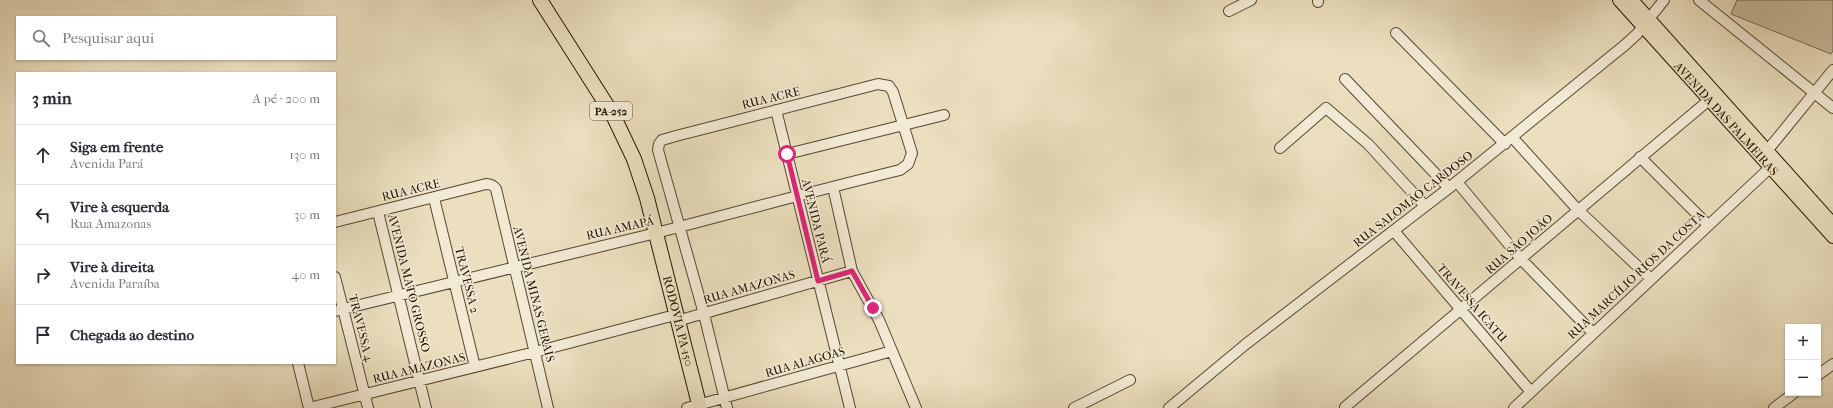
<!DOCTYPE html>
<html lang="pt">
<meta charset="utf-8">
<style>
:root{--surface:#fff;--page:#f7f7f7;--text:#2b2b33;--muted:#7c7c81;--line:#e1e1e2}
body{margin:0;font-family:"IM FELL French Canon",serif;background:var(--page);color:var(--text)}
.controls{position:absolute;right:12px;bottom:12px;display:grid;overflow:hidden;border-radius:0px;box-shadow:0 1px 3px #0004}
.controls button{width:36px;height:36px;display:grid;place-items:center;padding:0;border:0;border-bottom:1px solid var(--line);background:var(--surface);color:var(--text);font:20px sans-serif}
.stop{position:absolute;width:12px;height:12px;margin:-9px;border:3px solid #db2777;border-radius:50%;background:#fff}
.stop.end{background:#db2777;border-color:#fff;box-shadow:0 1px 4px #0008}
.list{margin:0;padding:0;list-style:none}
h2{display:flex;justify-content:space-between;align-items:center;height:52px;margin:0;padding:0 16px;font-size:17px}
h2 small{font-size:13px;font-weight:400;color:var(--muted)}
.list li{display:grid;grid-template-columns:26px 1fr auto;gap:12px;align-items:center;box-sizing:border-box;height:60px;padding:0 16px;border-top:1px solid var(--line)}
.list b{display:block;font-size:15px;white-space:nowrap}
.list p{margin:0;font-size:13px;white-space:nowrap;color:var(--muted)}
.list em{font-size:13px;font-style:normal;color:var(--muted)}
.icon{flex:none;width:22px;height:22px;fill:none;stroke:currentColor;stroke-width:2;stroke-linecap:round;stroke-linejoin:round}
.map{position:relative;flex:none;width:1833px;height:408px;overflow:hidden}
.search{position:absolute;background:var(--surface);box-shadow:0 1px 3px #0004;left:16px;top:16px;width:320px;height:44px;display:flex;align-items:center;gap:10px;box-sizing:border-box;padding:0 14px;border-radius:0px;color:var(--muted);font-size:15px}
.panel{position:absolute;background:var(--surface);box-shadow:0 1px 3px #0004;left:16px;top:72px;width:320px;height:292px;border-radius:0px}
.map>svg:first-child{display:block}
.green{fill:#c9bd9f;stroke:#776950}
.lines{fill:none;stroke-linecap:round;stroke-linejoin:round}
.minor-casing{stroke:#564830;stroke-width:12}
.major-casing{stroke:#251500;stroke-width:14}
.highway-casing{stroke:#251500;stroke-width:16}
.minor{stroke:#f2ead5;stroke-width:10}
.major{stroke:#ebdfbf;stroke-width:12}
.highway{stroke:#ebdfbf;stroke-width:14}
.route{stroke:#db2777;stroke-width:5}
.labels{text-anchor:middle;stroke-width:3;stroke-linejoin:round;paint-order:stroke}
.shield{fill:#f2ead5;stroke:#625540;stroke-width:1}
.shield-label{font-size:11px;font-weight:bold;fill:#251500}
.street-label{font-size:12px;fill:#251500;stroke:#f2ead5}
</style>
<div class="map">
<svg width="1833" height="408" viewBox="0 0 1833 408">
<rect width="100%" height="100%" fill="#ebdfbf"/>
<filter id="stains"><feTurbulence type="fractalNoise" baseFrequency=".005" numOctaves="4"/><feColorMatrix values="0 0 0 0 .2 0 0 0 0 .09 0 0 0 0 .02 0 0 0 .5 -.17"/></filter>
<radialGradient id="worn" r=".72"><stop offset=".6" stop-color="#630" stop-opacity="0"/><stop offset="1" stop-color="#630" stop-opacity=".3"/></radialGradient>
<path class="green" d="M1737,0h96v51l-2,3 -100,-40z"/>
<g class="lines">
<g class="minor-casing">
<path id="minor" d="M1318,0v2
M1699,0l134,108
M1229,11l22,-11
M1396,33l109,111
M1345,79l104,109
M776,110l74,298
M1512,137l66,73 73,69
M1280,148l46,-40 42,36 57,62
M787,154l157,-39
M1640,157l68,68
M1762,157l71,-87
M1457,182l64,77 72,74
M833,187l19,84 27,49 37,88
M434,198l41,169
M378,212l48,196
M335,222l151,-38c5,0 7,1 10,5l52,219
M1394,231l137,161
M335,277l33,131
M335,311l321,-78c81,-21 162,-43 244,-63l8,-6 4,-11 -19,-61 -4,-6 -11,-2 -202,52 -14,4 -3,4 -1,6 46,164 23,94
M677,321l175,-50
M298,363l11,45
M1818,375l15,-11
M1345,407l364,-307
M309,408l226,-56 140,-37
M687,408l205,-57
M1074,408l56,-28
M1169,408l77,-64 203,-156 176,-143 12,-11 27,-34
M1514,408l261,-245
M1774,408l20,-15"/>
</g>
<g class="major-casing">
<g id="major">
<path id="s1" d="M1619,0l214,237"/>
<path d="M1632,0l201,224"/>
</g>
</g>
<g class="highway-casing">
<g id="highway">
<path id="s2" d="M540,0l73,115 21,44 13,39 53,210"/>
</g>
</g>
<use href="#minor" class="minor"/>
<use href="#major" class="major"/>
<use href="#highway" class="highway"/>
</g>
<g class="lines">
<path class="route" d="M787,154l31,127 34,-10 21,37"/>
</g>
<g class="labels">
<rect class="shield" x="590" y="102" width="42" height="18" rx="3"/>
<g class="shield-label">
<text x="611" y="115">PA-252</text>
</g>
<g class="street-label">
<text transform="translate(771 98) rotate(-14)" y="4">RUA ACRE</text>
<text dy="4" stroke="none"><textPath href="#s1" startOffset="160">AVENIDA DAS PALMEIRAS</textPath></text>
<text transform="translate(411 190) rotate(-14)" y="4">RUA ACRE</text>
<text transform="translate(1413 199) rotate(-38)" y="4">RUA SALOMÃO CARDOSO</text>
<text transform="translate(816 221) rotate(76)" y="4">AVENIDA PARÁ</text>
<text transform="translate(620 228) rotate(-13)" y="4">RUA AMAPÁ</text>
<text transform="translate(1519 244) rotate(-41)" y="4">RUA SÃO JOÃO</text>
<text transform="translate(1636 275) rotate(-43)" y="4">RUA MARCÍLIO RIOS DA COSTA</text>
<text transform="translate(467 280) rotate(76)" y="4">TRAVESSA 2</text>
<text transform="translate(409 283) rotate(76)" y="4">AVENIDA MATO GROSSO</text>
<text transform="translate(749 287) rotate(-16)" y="4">RUA AMAZONAS</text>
<text transform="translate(534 294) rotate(76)" y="4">AVENIDA MINAS GERAIS</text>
<text transform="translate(1472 303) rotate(49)" y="4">TRAVESSA ICATU</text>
<text dy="4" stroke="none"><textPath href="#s2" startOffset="353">RODOVIA PA-150</textPath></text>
<text transform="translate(361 328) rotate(76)" y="4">TRAVESSA 4</text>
<text transform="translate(805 362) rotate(-16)" y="4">RUA ALAGOAS</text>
<text transform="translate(419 368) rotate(-14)" y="4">RUA AMAZONAS</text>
</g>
</g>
<rect width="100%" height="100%" filter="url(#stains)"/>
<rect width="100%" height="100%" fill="url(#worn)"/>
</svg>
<div class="controls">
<button>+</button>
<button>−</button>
</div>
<div class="stop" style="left:787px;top:154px"></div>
<div class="stop end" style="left:873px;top:308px"></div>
<div class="search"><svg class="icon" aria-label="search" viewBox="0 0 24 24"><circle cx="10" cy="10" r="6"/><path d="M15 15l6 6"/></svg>Pesquisar aqui</div>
<section class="panel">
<h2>3 min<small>A pé · 200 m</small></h2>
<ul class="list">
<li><svg class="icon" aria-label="ahead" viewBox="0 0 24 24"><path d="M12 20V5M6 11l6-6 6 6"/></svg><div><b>Siga em frente</b><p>Avenida Pará</p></div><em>130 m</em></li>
<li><svg class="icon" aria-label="left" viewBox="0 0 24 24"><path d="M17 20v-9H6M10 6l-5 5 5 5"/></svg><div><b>Vire à esquerda</b><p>Rua Amazonas</p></div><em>30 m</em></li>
<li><svg class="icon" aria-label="right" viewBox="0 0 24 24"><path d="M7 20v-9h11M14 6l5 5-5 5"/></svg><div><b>Vire à direita</b><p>Avenida Paraíba</p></div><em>40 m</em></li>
<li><svg class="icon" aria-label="arrive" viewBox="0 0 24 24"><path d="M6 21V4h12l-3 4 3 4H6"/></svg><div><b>Chegada ao destino</b></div></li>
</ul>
</section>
</div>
